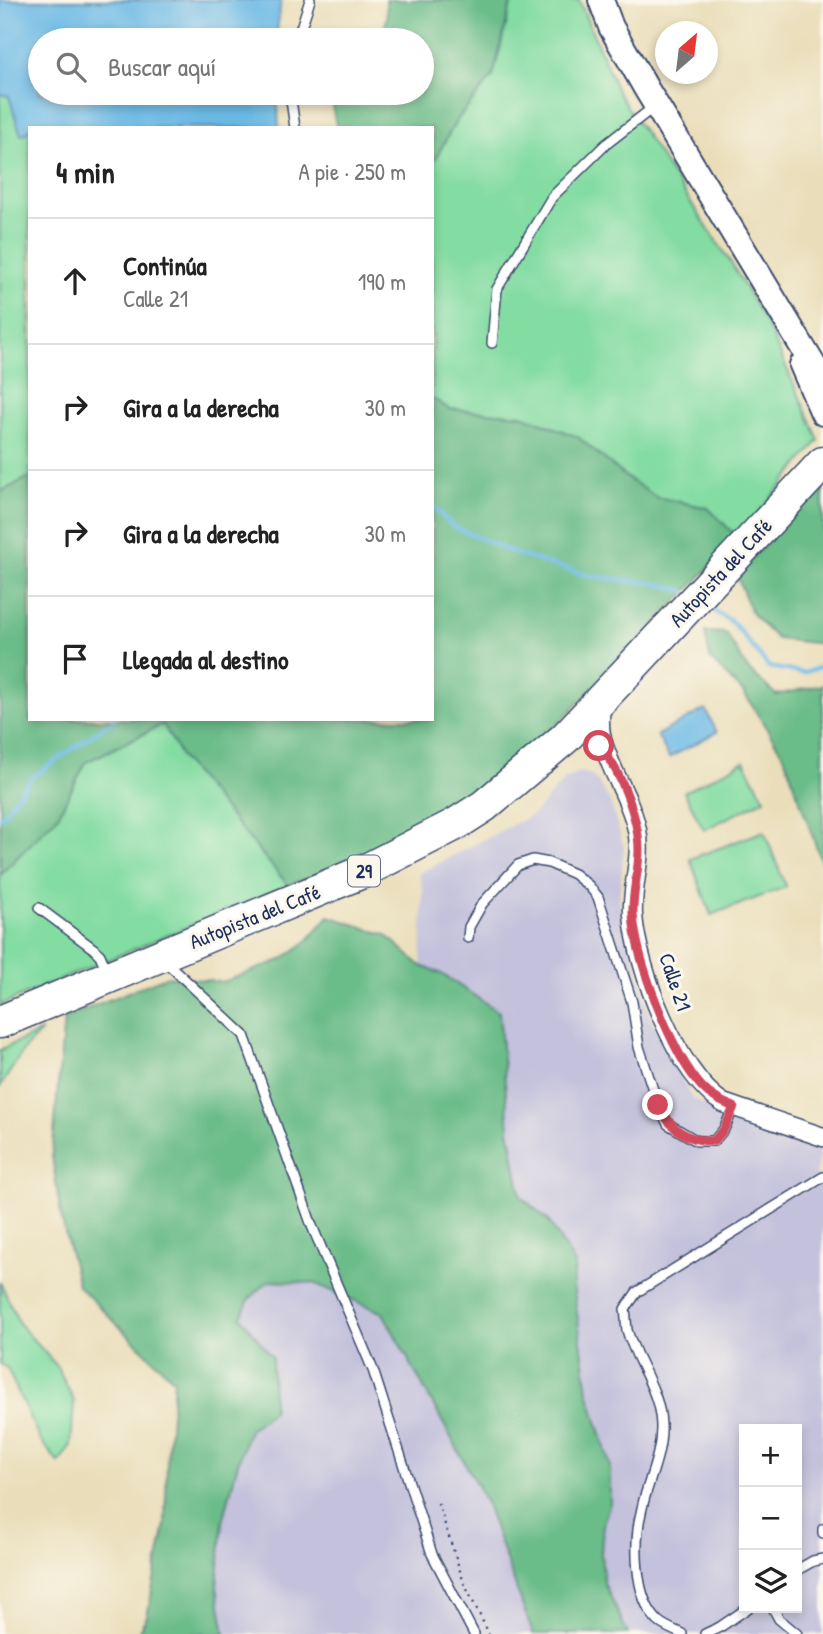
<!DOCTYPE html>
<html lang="es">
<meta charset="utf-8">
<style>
:root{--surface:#fff;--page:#f6f6f6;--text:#222;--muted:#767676;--line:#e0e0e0}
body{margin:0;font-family:"Patrick Hand",sans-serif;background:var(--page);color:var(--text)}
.controls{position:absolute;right:21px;bottom:21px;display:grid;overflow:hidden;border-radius:0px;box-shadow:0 4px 10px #0003}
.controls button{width:63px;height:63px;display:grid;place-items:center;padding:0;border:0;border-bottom:2px solid var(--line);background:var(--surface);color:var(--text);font:35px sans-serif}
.compass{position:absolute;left:655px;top:21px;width:63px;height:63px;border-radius:50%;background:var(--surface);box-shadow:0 4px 10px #0003;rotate:28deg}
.stop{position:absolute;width:21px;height:21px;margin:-16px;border:5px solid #d1495b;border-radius:50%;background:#fff}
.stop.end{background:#d1495b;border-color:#fff;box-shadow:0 2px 7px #0008}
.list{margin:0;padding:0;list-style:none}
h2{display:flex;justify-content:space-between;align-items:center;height:91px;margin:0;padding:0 28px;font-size:30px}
h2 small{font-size:23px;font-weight:400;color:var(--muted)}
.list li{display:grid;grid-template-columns:46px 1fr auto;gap:21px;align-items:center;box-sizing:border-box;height:126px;padding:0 28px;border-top:2px solid var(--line)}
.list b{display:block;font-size:26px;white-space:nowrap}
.list p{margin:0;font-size:23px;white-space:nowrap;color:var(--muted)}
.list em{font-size:23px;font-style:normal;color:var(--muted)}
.icon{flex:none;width:38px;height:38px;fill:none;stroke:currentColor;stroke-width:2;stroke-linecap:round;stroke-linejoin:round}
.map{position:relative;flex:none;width:823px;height:1634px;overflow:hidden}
.search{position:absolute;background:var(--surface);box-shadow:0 4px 10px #0003;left:28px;top:28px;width:406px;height:77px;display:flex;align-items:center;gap:18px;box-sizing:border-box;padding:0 24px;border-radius:38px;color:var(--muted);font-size:26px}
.panel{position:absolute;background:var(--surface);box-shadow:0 4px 10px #0003;left:28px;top:126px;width:406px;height:595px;border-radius:0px}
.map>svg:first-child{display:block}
.industrial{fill:#c3c1db;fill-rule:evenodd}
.green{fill:#83dca2;stroke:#4f8680;stroke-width:2}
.forest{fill:#6abc88;stroke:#427673;stroke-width:2}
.water{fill:#6bb9e5;stroke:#4374a2;stroke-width:2}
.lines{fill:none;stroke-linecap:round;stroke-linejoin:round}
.stream{stroke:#6bb9e5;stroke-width:4.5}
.lane-casing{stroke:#3a496c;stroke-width:12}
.street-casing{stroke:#3a496c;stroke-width:21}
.secondary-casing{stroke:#3a496c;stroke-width:28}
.highway-casing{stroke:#3a496c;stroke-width:35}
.path{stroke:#3a496c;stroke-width:2.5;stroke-dasharray:2 5;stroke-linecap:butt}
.lane{stroke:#fff;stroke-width:9}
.street{stroke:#fff;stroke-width:18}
.secondary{stroke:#fff;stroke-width:24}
.highway{stroke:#fff;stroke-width:32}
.route{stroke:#d1495b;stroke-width:9}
.labels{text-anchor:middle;stroke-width:6;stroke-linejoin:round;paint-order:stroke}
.shield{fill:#fbf7ec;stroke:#5e6b89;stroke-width:2}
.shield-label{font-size:19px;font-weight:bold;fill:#1b2f5e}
.street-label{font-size:21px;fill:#1b2f5e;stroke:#fbf7ec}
</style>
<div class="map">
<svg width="823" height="1634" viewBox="0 0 823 1634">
<rect width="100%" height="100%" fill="#fbf7ec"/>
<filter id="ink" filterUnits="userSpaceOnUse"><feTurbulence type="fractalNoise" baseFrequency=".0143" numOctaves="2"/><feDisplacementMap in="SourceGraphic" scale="14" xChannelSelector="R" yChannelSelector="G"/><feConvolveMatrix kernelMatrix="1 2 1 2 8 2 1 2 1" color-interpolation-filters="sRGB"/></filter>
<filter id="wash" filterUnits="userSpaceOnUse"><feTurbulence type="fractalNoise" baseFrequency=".00686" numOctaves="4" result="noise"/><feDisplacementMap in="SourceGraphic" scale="28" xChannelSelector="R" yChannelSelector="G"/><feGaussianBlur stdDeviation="1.57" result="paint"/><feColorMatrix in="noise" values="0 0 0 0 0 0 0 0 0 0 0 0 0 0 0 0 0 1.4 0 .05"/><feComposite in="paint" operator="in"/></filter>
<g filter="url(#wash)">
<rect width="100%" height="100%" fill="#eadeba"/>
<path class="industrial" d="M580,772l10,2 9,9 12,21 13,44 -5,52 33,122 40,76 60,34 48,7 21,8 -6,27 8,6v454h-195l-24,-51 -3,-29 2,-30 7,-21v-37l-22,-74 -15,-107 2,-21 -27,-44 -27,-23 -12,-68 -5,-67 -64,-89 -19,-7 2,-77 -4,-16 115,-59 30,-34zM744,1429h53v179h-53z
M269,1281l45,2 69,30 100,183 50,138h-308l-8,-47 6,-65 14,-56 35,-109 -31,-40 8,-18z"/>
<path class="green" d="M514,0h65l39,93 113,170 38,66 50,111 -81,98 -30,-30 -52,-11 -30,-20 -48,-40 -56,-22 -73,-6 -17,-11v-233l24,-44 37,-45 18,-72z
M0,94l9,2 12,39 9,-4v346l-30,15z
M163,724l20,36 105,125 -288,120v-130l57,-58 29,-55z
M744,761l21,38 -61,31 -20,-38z
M764,831l22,56 -75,28 -21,-56z
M42,1031l-17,17 -25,39v-37z
M0,1282l20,43 36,40 18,36 -3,44 -12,18 -19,-23 -33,-72 -7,-4z"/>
<path class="forest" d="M386,0h129l-4,4 -18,72 -37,45 -24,44v-37h-95l-4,-17 2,-18h87v-53h-40l5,-23z
M432,398l17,11 73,6 56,22 48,40 30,20 52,11 30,30 -230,237 -60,38 -89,45 -71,27 -105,-125 -20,-36 -77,38 -29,55 -57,58v-383l30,-15v242h402z
M823,484v160l-46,-5 -25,-25 -16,-40z
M705,632l21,1 21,35 29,27 47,-10v181l-39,-110 -40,-63 -34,-34z
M329,916l57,19 35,31 19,7 59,39 10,117 12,68 27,23 27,44 -2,21 15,106 22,74v38l-7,21 -2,30 3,29 24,51h-95l-50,-138 -100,-183 -69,-30 -45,-2 -20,18 -8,18 31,40 1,54 -24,19 -12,36 -14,56 -6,65 8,47h-88l10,-18 18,-91 2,-63 7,-82 -96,-94 -17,-70 -9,-60 12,-138 104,-42 55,6 58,-22 25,-18z"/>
<path class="water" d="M0,0h281l-5,40h-236v53h237l2,35h-236l-1,-3 -12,3v3l-9,4 -12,-39 -9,-2z
M705,709l12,23 -48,26 -12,-23z"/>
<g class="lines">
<path class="stream" d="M432,506l22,21 65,28 71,21 68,8 27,7
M707,606l26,17 36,44 35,6 19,-7
M0,818l31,-40 84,-59"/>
</g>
</g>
<g filter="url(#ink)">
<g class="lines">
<g class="lane-casing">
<path id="lane" d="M297,40l13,-40
M290,93l5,35
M492,343l5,-54 55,-92 53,-52 50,-39
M39,908l55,41 6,6 7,16
M468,938l1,-11 13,-23 36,-39 15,-5 16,3 25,11 15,12 9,11 34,105 7,45 19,58 10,19 29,17h17l10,-12 10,-22
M165,961l79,74 68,191 61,144 59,184 42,80
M823,1529v4
M797,1570l16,-9 10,-2
M773,1608l6,11 18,15
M682,1634c-8,-4 -17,-7 -24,-13 -25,-24 -24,-82 -16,-113 6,-28 20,-53 19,-83 -1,-35 -25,-63 -34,-95 -1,-7 -1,-15 -2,-21l12,-17 186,-115
M705,1634l15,-7 28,-19"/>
</g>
<g class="street-casing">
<path id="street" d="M601,703c-1,10 -2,21 0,32 7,33 29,61 36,95 6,28 -6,56 -4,85 4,53 44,159 90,188l100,34"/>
</g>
<g class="secondary-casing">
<path id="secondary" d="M601,0l10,27 36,63 176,291
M802,365l21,48"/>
</g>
<g class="highway-casing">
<path id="highway" d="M0,1022l362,-150 94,-48 28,-18 81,-68 258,-275"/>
</g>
<path class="path" d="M438,1503l26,80 25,51"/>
<use href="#lane" class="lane"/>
<use href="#street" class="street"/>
<use href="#secondary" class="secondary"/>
<use href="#highway" class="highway"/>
</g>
</g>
<g class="lines" filter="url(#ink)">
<path class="route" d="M599,746c21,22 40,73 40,104 0,21 -7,43 -6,64 3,46 38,139 69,173 9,10 20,15 32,20l-10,22 -10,12c-28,0 -43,-12 -56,-36"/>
</g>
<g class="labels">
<rect class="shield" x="348" y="855.5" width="32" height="31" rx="5"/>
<g class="shield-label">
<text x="364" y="878">29</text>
</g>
<g class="street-label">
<text transform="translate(721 573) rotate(-47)" y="7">Autopista del Café</text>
<text transform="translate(255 917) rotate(-22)" y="7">Autopista del Café</text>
<text transform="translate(675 982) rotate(71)" y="7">Calle 21</text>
</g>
</g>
</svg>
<div class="controls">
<button>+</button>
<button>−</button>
<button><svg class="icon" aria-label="layers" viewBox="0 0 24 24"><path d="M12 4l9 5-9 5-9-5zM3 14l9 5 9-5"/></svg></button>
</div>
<svg class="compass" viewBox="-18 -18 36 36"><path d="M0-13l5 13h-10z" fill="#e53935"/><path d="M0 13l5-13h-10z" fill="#767676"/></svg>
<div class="stop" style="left:599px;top:746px"></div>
<div class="stop end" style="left:658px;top:1105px"></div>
<div class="search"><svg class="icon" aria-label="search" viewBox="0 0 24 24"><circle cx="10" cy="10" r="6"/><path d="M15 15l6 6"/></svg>Buscar aquí</div>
<section class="panel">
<h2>4 min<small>A pie · 250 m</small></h2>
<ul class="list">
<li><svg class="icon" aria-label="ahead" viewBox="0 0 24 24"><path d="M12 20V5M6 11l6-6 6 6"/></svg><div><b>Continúa</b><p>Calle 21</p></div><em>190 m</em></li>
<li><svg class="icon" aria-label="right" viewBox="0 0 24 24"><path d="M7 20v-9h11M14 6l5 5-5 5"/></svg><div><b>Gira a la derecha</b></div><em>30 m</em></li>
<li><svg class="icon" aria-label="right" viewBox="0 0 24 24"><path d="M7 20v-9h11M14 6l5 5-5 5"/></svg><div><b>Gira a la derecha</b></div><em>30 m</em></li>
<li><svg class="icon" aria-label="arrive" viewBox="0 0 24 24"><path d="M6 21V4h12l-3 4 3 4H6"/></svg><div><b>Llegada al destino</b></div></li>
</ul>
</section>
</div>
